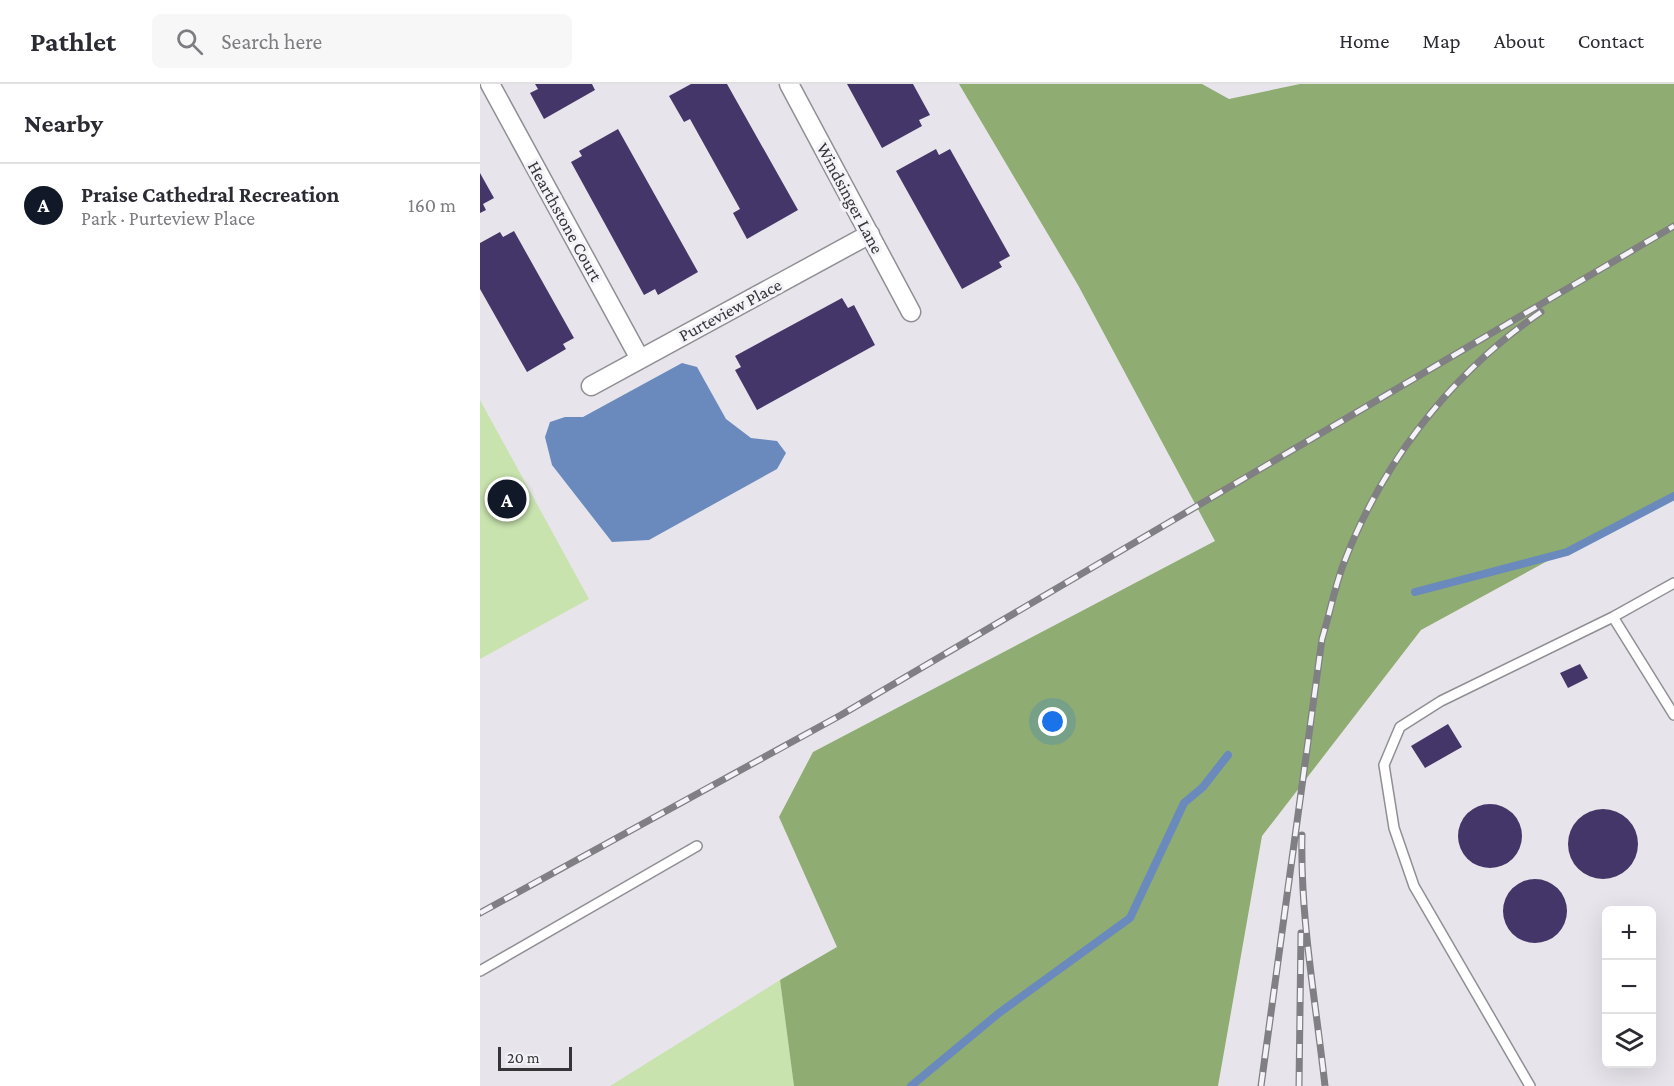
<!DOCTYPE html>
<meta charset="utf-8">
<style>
:root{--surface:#fff;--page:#f7f7f7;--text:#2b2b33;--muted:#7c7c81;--line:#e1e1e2;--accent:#111827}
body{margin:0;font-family:"Crimson Pro",serif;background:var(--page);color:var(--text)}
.controls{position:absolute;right:18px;bottom:18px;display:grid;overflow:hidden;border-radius:9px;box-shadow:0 6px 24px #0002}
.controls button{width:54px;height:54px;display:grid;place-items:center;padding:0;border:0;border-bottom:2px solid var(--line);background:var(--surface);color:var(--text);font:30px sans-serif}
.scale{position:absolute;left:18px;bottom:15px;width:74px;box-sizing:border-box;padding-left:6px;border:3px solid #353437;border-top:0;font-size:16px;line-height:21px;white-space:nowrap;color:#353437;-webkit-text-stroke:4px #f4f3f8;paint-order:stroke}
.you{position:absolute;left:573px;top:638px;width:21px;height:21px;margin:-15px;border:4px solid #fff;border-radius:50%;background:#1a73e8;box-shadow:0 0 0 9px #1a73e833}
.badge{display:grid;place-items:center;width:39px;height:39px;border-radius:50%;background:var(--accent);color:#fff;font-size:20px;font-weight:700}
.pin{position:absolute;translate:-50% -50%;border:3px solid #fff;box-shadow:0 2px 6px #0006}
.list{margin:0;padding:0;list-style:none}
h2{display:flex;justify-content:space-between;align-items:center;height:78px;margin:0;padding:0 24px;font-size:26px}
h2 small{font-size:20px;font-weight:400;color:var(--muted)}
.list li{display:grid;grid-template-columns:39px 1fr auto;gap:18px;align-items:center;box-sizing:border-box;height:84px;padding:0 24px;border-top:2px solid var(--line)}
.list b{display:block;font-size:22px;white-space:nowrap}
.list p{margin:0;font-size:20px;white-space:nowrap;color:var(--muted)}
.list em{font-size:20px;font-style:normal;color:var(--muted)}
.icon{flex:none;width:33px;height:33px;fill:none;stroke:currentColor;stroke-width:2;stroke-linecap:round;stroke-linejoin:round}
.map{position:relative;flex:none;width:1194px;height:1002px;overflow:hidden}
header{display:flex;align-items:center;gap:36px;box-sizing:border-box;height:84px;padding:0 30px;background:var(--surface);border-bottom:2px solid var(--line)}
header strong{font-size:28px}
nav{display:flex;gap:33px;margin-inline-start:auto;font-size:21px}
.search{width:420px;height:54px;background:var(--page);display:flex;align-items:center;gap:15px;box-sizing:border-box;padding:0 21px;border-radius:9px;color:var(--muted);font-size:22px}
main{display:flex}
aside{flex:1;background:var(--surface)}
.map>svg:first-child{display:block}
.green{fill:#c8e3ae}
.forest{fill:#8fac72}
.water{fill:#6a8abd}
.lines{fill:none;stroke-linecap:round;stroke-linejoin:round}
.stream{stroke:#6a8abd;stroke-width:8}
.building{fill:#45366a}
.service-casing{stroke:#908f94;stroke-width:12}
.minor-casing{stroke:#908f94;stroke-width:21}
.service{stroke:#fff;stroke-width:9}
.minor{stroke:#fff;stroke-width:18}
.rail-casing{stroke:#807f83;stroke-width:7}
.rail{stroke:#f4f3f8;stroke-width:4.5;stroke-dasharray:14;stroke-linecap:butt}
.labels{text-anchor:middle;stroke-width:6;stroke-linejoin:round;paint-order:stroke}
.street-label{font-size:18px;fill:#353437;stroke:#f4f3f8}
</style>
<header>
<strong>Pathlet</strong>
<div class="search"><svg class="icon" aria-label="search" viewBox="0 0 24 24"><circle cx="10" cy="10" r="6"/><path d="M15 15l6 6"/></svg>Search here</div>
<nav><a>Home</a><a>Map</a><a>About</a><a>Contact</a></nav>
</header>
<main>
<aside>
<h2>Nearby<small></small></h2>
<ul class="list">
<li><span class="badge">A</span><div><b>Praise Cathedral Recreation</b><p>Park · Purteview Place</p></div><em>160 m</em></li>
</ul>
</aside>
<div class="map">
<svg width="1194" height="1002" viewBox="0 0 1194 1002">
<rect width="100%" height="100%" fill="#e7e5eb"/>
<path class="green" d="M0,316l109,199 -109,60z
M300,896l14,106h-184z"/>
<path class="forest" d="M479,0h243l27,15 71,-15h374v408l-253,138 -159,206 -44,250h-424l-14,-106 57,-33 -58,-130 34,-65 402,-211 -137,-256z"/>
<path class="water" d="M202,279l15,4 29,52 25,19 26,3 9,12 -9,16 -128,71 -37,2 -60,-77 -7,-28 5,-15 15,-5h18z"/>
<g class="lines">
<path class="stream" d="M935,508l152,-40 107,-56
M431,1002l88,-73 131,-95 54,-115 19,-16 25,-32"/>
</g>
<path class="building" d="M55,0h57l3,6 -51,29 -14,-26 8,-4z
M211,0h36l71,126 -51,29 -14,-26 7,-4 -50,-90 -6,3 -15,-26z
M367,0h66l17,31 -11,5 3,6 -40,22z
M138,45l80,143 -40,23 -3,-6 -11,6 -73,-133 11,-6 -3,-5z
M456,65l3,6 11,-6 60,107 -11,6 3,5 -40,22 -66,-118z
M0,89l14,25 -11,6 3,6 -6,3z
M34,147l60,107 -11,6 3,5 -39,23 -47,-83v-46l20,-11 3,5z
M362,214l6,10 6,-3 21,40 -118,65 -22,-40 6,-3 -6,-11z
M1100,580l8,14 -20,10 -8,-15z
M968,640l14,23 -37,21 -14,-22z
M978 752a32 32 0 1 1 64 0a32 32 0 1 1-64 0Z
M1088 760a35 35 0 1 1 70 0a35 35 0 1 1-70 0Z
M1023 827a32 32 0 1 1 64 0a32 32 0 1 1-64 0Z"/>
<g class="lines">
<g class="service-casing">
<path id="service" d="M1133,533l61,98
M0,887l217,-125
M1050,1002l-116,-200 -20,-58 -10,-63 16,-38 41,-26 172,-84 61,-34"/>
</g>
<g class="minor-casing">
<path id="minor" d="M10,0l150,275
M309,0l122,228
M111,302l279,-152"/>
</g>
<use href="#service" class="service"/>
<use href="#minor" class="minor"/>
<g class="rail-casing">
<path id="rail" d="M822,751c-2,83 14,168 23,251
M0,829l361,-198 833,-489
M781,1002l61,-447c7,-23 12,-48 20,-71 38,-103 108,-194 199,-256
M819,1002l2,-153"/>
</g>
<use href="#rail" class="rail"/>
</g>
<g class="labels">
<g class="street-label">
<text transform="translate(370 114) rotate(62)" y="6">Windsinger Lane</text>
<text transform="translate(85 137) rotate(61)" y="6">Hearthstone Court</text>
<text transform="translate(250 226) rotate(-28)" y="6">Purteview Place</text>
</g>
</g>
</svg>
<div class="controls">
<button>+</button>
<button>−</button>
<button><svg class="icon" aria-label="layers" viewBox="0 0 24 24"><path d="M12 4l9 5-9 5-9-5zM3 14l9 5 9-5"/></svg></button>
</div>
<div class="scale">20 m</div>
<div class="you"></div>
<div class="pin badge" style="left:27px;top:415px">A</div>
</div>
</main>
